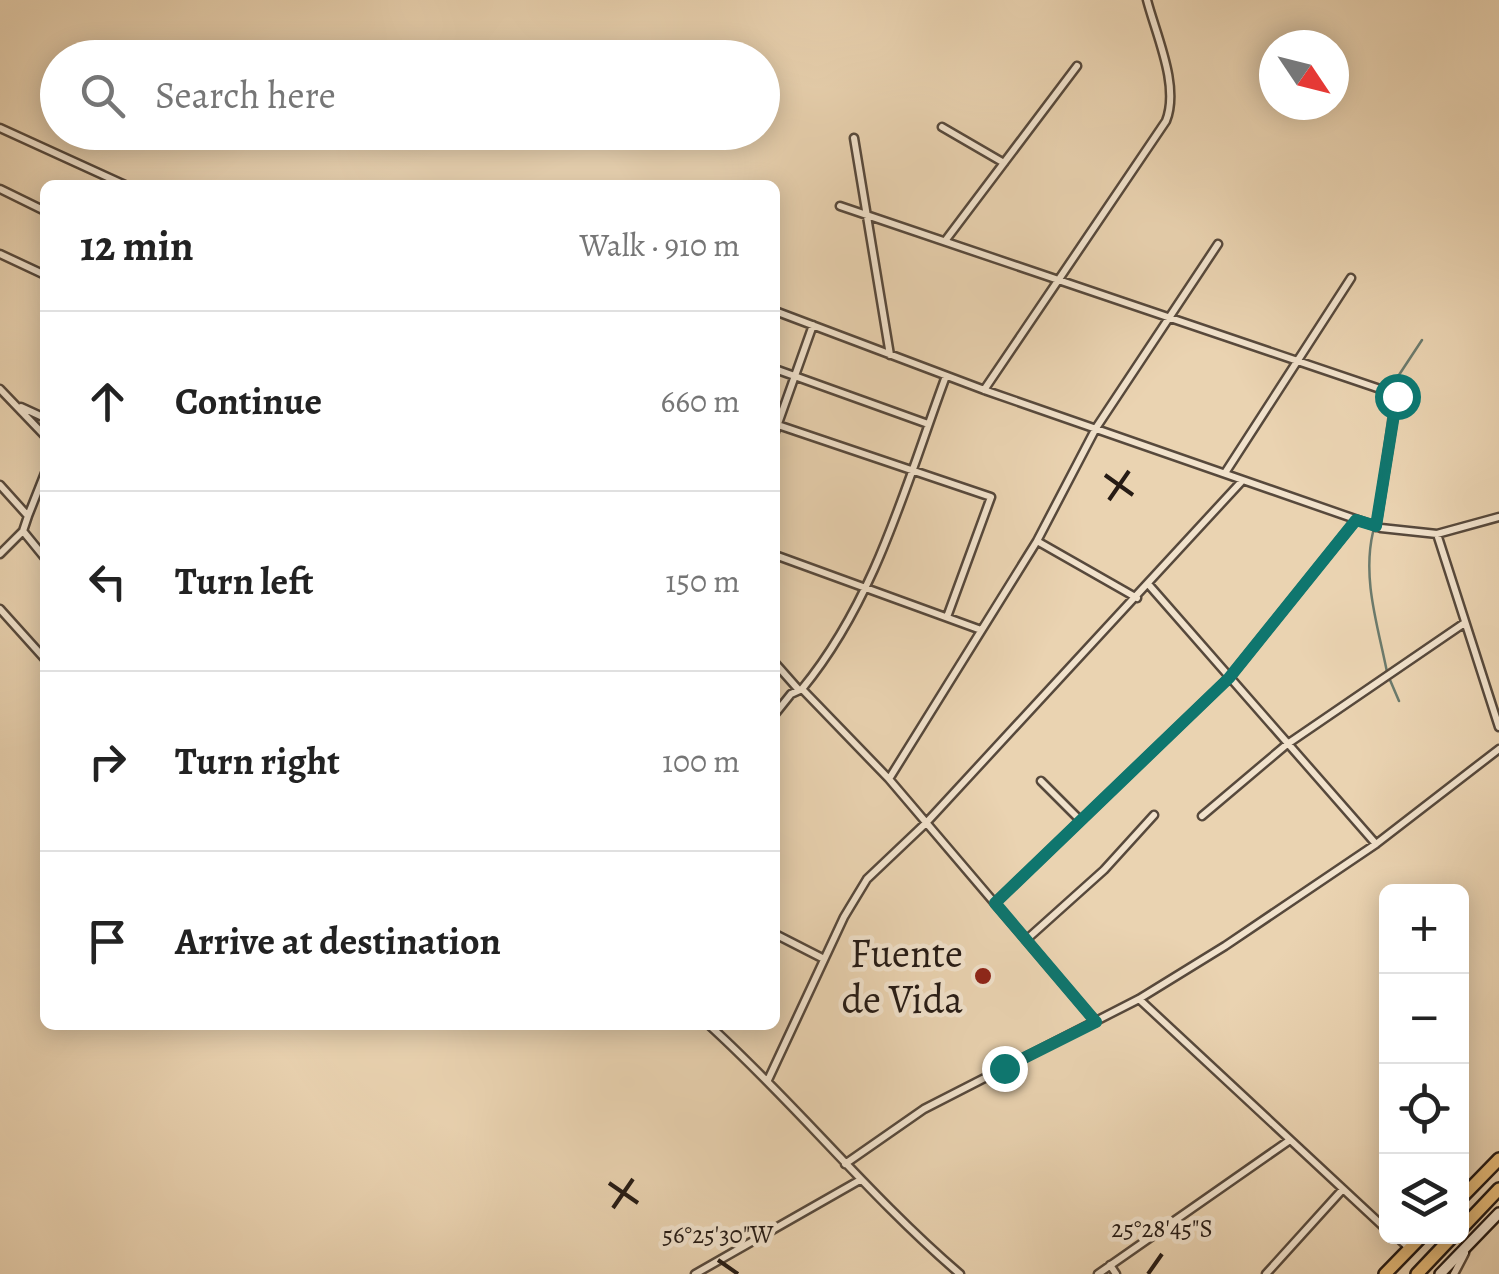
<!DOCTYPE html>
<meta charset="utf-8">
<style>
:root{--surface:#fff;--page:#f6f6f6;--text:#222;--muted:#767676;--line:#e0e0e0}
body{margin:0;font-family:Alegreya,serif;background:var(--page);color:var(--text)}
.controls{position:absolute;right:30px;bottom:30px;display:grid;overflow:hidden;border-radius:15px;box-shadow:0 5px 25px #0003}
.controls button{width:90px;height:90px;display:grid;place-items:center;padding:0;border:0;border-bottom:2px solid var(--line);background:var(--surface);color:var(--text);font:50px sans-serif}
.compass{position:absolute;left:1259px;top:30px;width:90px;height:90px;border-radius:50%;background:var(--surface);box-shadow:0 5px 25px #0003;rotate:125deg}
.stop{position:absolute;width:30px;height:30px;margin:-22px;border:8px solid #0f766e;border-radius:50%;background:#fff}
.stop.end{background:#0f766e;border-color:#fff;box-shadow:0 2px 10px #0008}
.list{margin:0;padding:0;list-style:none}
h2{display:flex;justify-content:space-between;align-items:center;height:130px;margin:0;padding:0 40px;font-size:42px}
h2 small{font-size:32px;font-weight:400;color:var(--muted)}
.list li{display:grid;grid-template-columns:65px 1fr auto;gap:30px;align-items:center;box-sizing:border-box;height:180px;padding:0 40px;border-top:2px solid var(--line)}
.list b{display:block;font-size:38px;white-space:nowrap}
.list em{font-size:32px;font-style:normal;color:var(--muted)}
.icon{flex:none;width:55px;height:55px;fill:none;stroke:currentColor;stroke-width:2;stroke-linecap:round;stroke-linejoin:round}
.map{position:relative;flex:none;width:1499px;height:1274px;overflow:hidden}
.search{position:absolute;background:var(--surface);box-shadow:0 5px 25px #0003;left:40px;top:40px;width:740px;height:110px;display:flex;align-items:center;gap:25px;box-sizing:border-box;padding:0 35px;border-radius:55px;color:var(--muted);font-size:38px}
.panel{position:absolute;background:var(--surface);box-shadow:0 5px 25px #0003;left:40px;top:180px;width:740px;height:850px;border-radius:15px}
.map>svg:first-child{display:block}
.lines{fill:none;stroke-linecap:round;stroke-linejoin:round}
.stream{stroke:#6b7a6c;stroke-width:2.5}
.street-casing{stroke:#57493c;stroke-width:11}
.secondary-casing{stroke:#261b15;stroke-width:14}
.highway-casing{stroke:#261b15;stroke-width:16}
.street{stroke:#f1e2cc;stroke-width:6}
.secondary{stroke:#f1e2cc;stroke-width:9}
.highway{stroke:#e5ba78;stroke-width:11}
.route{stroke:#0f766e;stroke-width:12}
.ticks{fill:none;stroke:#261b15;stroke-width:4}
.poi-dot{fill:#8f2418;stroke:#f1e2cc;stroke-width:4}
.labels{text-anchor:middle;stroke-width:9;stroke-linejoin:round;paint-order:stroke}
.poi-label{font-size:40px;fill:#261b15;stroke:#f1e2cc;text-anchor:end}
.ticks-label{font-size:25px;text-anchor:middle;fill:#261b15;stroke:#f1e2cc;stroke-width:9;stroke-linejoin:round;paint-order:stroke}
</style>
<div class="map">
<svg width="1499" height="1274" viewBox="0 0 1499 1274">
<rect width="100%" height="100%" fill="#ead3b1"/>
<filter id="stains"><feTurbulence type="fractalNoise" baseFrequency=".002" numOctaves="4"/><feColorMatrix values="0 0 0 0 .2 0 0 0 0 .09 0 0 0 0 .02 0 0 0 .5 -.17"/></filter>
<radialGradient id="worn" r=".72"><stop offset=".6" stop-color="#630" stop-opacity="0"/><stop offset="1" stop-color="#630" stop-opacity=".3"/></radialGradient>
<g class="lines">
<path class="stream" d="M1375,513l18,-129 29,-44
M1373,532c-11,47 5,94 14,140
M1390,680l9,21"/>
<g class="street-casing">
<path id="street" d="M942,127l62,36
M0,128l125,57
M854,138l36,217
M0,189l45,22
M840,206l546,185
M945,241l132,-175
M0,254l45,21
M775,311l212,80 394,137 56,6 62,-17
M775,369l153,55
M0,389l45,47
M984,390l182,-269c14,-35 -10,-86 -19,-121
M21,407l24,11
M775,424l216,73 -44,120
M775,432l38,-107
M1225,473l126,-195
M0,485l28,31 -5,15 22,27
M28,516l17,-43
M1376,527l21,-131
M1437,534l62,193
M1037,541l59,-113 122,-184
M0,554l23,-23
M775,555l206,75
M1149,585l227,259
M0,609l45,50
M775,663l23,26
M802,689c74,-90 104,-205 144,-313
M775,714l16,-20 11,-5 87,90 207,243
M889,779l148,-238 100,57
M1041,781l39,39
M1202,816l84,-71 177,-121
M995,903l234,-225 127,-158
M775,934l49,25
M1026,940l78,-70 50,-55
M1139,999l247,230
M709,1025c87,79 161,172 251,249
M768,1080l76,-163 23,-38 59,-56 316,-342
M845,1164l79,-55 215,-110 86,-53 151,-102 123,-95
M1396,1236l13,12
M1110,1265l6,9
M695,1274l165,-94
M1098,1274l192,-134
M1266,1274l77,-85
M1454,1274l11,-21"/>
</g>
<g class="secondary-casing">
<path id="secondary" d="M1440,1274l59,-61"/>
</g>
<g class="highway-casing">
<path id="highway" d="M1462,1197l37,-38
M1462,1228l37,-39
M1385,1274l37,-38
M1417,1274l36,-38"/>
</g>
<use href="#street" class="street"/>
<use href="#secondary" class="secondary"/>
<use href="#highway" class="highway"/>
</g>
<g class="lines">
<path class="route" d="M1004,1068l92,-46 -101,-119 234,-225 127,-158 20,6 21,-130"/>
</g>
<path class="ticks" d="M1105,475l28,20M1109,500l20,-29M609,1183l29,20M613,1208l20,-29M718,1260l20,14M1148,1274l14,-20"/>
<circle class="poi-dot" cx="983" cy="976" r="10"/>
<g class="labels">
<g class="poi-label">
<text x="963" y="967">Fuente<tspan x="963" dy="46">de Vida</tspan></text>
</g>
</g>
<g class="ticks-label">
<text x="1162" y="1237">25°28'45"S</text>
<text x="718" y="1243">56°25'30"W</text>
</g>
<rect width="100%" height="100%" filter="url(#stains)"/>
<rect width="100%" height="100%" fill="url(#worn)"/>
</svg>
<div class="controls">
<button>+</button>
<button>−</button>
<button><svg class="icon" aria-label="locate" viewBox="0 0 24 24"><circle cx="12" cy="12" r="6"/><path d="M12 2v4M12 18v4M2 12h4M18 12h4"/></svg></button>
<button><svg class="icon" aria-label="layers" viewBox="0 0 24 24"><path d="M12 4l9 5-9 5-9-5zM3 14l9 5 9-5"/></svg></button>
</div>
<svg class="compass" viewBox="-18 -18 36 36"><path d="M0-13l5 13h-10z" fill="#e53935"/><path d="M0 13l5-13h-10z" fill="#767676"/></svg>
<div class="stop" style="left:1397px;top:396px"></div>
<div class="stop end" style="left:1004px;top:1068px"></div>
<div class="search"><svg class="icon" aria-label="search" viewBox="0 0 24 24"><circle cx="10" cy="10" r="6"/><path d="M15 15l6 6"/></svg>Search here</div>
<section class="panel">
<h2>12 min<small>Walk · 910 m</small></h2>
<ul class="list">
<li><svg class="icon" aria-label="ahead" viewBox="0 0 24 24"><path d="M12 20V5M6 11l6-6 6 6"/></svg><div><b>Continue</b></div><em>660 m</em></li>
<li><svg class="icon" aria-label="left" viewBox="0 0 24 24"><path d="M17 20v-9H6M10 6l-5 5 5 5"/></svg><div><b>Turn left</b></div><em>150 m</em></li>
<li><svg class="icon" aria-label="right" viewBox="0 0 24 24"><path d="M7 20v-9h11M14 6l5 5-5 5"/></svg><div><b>Turn right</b></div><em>100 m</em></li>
<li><svg class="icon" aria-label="arrive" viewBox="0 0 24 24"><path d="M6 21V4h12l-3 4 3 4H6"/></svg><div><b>Arrive at destination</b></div></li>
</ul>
</section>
</div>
